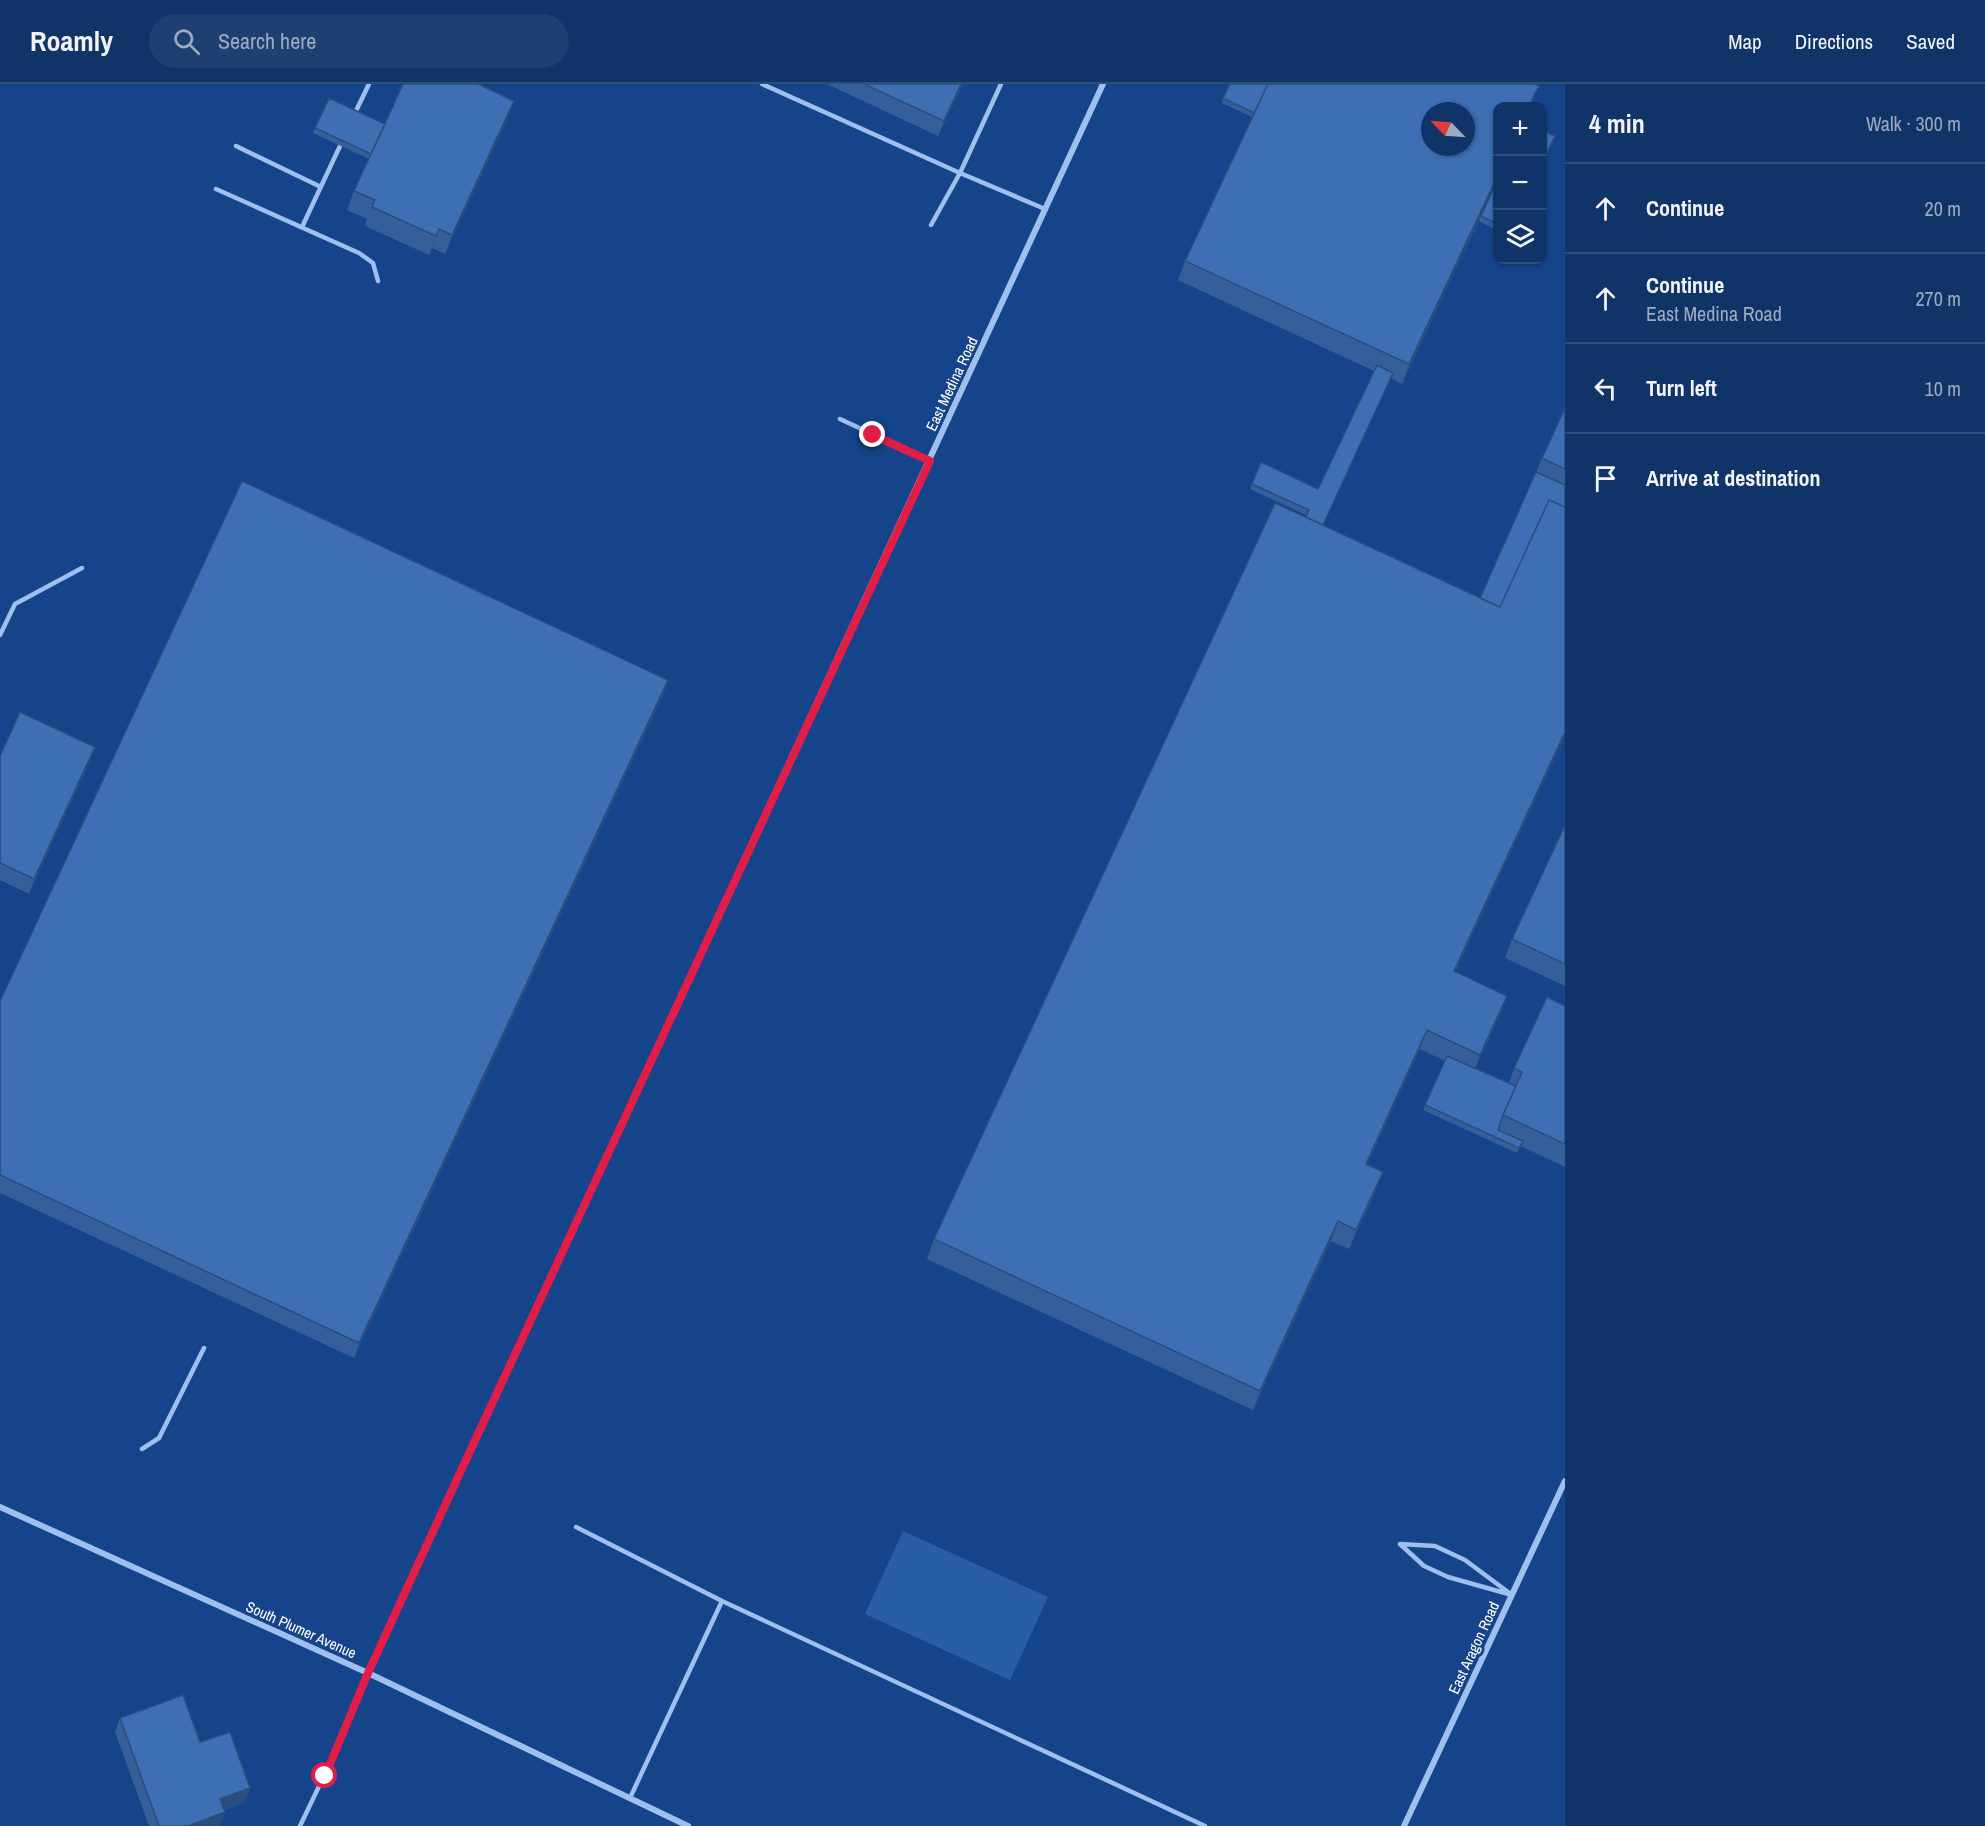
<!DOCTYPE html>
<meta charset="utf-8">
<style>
:root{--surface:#103368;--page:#1e3f71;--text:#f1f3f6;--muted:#9caac0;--line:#304e7c}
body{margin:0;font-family:"Archivo Narrow",sans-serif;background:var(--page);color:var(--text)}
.controls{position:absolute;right:18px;top:18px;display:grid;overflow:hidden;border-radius:12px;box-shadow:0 2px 4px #0004}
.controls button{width:54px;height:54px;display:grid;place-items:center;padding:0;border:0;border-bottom:2px solid var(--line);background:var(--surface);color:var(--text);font:30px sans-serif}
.compass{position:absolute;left:1421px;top:18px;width:54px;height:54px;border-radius:50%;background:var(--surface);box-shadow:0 2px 4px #0004;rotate:295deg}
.stop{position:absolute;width:18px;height:18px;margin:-14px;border:4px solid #e11d48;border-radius:50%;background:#fff}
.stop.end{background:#e11d48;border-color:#fff;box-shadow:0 2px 6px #0008}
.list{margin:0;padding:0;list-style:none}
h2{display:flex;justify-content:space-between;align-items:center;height:78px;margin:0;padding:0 24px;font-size:26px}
h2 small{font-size:20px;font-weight:400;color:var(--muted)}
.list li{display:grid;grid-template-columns:39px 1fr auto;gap:18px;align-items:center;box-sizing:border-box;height:90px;padding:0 24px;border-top:2px solid var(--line)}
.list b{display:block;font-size:22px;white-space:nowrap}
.list p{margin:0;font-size:20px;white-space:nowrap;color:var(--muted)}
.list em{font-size:20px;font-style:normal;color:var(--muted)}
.icon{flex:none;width:33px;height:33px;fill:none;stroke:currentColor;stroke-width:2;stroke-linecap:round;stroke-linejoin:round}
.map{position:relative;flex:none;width:1565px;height:1742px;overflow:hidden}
header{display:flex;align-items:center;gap:36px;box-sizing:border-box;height:84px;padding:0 30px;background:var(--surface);border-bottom:2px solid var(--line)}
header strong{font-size:28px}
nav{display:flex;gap:33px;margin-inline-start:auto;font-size:21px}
.search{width:420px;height:54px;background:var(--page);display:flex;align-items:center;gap:15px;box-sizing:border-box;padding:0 21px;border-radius:33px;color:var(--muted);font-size:22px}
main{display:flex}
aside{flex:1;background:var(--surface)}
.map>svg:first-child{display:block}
.pitch{fill:#295da8}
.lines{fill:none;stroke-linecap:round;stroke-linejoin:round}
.service{stroke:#9fc0ef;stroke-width:4.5}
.minor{stroke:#9fc0ef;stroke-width:6}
.wall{fill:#355f9a}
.shaded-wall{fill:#2b4d7d}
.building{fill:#3e6eb3;stroke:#2b4d7d;stroke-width:1.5;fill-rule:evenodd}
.route{stroke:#e11d48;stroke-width:8}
.labels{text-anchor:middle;stroke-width:6;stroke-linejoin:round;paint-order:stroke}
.street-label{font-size:15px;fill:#fff;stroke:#16448a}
</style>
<header>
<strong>Roamly</strong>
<div class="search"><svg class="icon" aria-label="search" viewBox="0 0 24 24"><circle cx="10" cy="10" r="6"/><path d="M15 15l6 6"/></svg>Search here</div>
<nav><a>Map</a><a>Directions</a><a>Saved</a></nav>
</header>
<main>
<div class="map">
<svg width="1565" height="1742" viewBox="0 0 1565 1742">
<rect width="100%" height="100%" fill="#16448a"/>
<path class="pitch" d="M903,1447l145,66 -38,83 -145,-66z"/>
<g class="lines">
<path class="service" d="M762,0l198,89 85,36
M354,31l15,-31
M236,62l85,41
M216,105l143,64 14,10 5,18
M931,141l29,-52 41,-89
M302,143l38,-81
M840,335l90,42
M0,551l15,-31 67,-36
M142,1365l17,-11 45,-90
M576,1443l146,74 483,225
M1400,1460l35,2 30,14 47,35 -64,-18 -24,-11z
M630,1714l92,-197
M300,1742l34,-71 34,-82"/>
<path class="minor" d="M0,1423l368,166 320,153
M368,1589l735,-1589
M1404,1742l161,-345"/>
</g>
<path class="wall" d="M827,0h136l-25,52z
M1223,14l308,8h-34v124l-18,-9 1,-3 -78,166 -11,-6 -68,147 157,73 56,-126 6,-14 23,-50v328l-110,236 52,24 -7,19 -25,53 34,15 5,-15 51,-62v161l-44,-21 -4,7 -94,-43 22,-49 -25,-12 -53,116 9,26 -27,58 -18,-8 -78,169 -326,-151 7,-20 372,-724 -56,-26 11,-27 57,27 56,-118 -196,-91 7,-19 67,-144 -30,-14z
M514,17l-7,19 -62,134 -13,-6 -3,7 -64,-29 2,-7 -20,-9 7,-19 15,-32 -56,-26 2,-5 70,-4z
M668,596l-5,15 -309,663 -354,-165v-192z
M0,672l90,5 -61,133 -29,-14z
M1565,741v161l-60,-28 7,-19z
M120,1634l80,24 50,46 -5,14 -21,8 1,2 -5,14h-71l-34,-94z"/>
<path class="shaded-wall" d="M961,0h2l-25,52 6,-15z
M1539,2l-8,20h-2z
M514,17l-7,19 -62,134 7,-19z
M1497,93v5l-95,202 7,-20z
M439,145l-7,19 -3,7 7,-19z
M668,596l-5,15 -309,663 5,-15z
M1565,648v4l-118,254 7,-19z
M95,663l-5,14 -61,133 5,-15z
M1507,912l-7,19 -27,59 7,-19z
M1427,946l-7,19 -61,134 7,-19z
M1383,1088l-7,19 -27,58 7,-19z
M1338,1137l-7,20 -78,169 7,-19z
M250,1704l-5,14 -31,11 6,-14z
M225,1728l-5,14h-32z"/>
<path class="building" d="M403,0h75l36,17 -62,134 -13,-6 -3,7 -64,-29 3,-7 -21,-9z
M864,0h97l-17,37z
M1230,0h38l-14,29 -31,-15z
M1268,0h266l5,2 -10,20h-32v71l-88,187 -224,-103zM1430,27h36v36h-36z
M329,14l56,26 -14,30 -56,-26z
M1542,46l13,6 -13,27z
M1497,97v43l-16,-8z
M1377,281l16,8 -70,152 -17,-8 3,-7 -57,-26 9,-22 57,27z
M1565,324v61l-23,-11z
M1536,388l29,13v22l-16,-7 -49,107 -20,-9z
M242,397l426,199 -309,663 -359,-168v-174z
M1549,416l16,7v225l-111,239 53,25 -27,59 -53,-25 -61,134 17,8 -27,58 -18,-9 -78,170 -326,-152 341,-736 225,104z
M20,628l75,35 -61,132 -34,-16v-107z
M1565,741v139l-53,-25z
M1547,913l18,9v138l-62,-29 19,-43 -8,-4z
M1447,972l69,30 -13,29 -5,15 25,11 -4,7 -94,-43z
M183,1611l17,47 30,-10 20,56 -30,11 5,13 -37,14h-29l-39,-108z"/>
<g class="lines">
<path class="route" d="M325,1692l43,-103 96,-209 466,-1003 -57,-26"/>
</g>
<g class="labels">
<g class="street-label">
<text transform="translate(952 300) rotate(-65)" y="5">East Medina Road</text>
<text transform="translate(301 1546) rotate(24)" y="5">South Plumer Avenue</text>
<text transform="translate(1474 1564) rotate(-65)" y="5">East Aragon Road</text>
</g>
</g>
</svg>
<div class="controls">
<button>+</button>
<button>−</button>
<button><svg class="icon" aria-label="layers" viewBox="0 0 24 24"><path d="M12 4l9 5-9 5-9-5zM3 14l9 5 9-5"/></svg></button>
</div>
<svg class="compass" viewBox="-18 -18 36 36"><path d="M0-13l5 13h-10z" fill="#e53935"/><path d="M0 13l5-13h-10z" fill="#9caac0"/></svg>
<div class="stop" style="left:325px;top:1692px"></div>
<div class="stop end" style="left:873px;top:351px"></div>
</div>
<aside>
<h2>4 min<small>Walk · 300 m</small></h2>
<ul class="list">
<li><svg class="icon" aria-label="ahead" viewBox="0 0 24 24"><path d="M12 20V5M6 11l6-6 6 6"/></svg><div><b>Continue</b></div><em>20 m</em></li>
<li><svg class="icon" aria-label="ahead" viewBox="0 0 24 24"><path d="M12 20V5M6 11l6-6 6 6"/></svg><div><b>Continue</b><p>East Medina Road</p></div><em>270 m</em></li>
<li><svg class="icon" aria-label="left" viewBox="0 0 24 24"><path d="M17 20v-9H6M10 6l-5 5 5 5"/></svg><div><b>Turn left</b></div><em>10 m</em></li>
<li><svg class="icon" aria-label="arrive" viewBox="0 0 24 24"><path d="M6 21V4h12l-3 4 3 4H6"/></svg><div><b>Arrive at destination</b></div></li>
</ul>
</aside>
</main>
